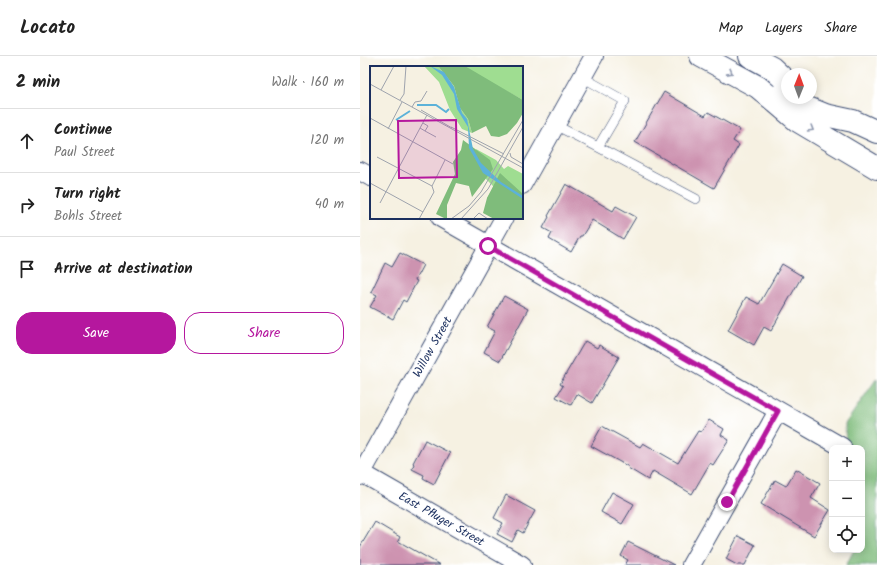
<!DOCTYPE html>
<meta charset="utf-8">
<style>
:root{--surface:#fff;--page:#f6f6f6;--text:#222;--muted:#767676;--line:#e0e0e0;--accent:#b5179e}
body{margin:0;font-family:Kalam,sans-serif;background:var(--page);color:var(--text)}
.controls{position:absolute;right:12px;bottom:12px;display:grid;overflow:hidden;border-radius:8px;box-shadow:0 2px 10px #0003}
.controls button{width:36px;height:36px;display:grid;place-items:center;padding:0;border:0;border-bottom:1px solid var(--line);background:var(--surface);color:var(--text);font:20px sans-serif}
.compass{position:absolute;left:421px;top:12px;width:36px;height:36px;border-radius:50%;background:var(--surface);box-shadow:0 2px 10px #0003;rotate:1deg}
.stop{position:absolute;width:12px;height:12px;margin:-9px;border:3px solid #b5179e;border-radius:50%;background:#fff}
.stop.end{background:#b5179e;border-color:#fff;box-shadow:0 1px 4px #0008}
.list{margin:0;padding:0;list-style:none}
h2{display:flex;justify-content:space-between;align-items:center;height:52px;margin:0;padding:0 16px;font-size:17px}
h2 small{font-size:13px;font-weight:400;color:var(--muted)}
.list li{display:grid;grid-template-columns:26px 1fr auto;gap:12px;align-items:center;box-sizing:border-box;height:64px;padding:0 16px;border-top:1px solid var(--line)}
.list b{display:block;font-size:15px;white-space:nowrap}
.list p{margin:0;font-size:13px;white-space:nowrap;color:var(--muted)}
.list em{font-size:13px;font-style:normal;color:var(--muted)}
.actions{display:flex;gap:8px;padding:12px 16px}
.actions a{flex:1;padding:9px 0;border:1px solid var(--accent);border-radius:16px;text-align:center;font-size:14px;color:var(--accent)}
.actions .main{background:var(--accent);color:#fff}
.icon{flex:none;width:22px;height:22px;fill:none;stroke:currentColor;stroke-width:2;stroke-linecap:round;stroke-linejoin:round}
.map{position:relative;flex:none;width:517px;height:509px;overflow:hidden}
header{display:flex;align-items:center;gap:24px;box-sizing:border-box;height:56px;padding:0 20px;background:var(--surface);border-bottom:1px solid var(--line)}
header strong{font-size:19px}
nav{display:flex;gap:22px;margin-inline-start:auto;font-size:14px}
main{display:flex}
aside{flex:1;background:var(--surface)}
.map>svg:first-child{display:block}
.forest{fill:#7fbc7b;stroke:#4d766c}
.building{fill:#cd93b0}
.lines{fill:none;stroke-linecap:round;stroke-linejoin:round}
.lane-casing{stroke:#3c4c72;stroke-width:10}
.street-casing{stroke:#3c4c72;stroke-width:20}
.secondary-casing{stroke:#3c4c72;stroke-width:24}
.lane{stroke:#fff;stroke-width:9}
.street{stroke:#fff;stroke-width:18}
.secondary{stroke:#fff;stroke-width:22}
.oneway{stroke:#8d97ae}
.route{stroke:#b5179e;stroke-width:5}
.labels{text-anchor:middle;stroke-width:3;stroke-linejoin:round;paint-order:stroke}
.street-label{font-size:12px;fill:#1b2f5e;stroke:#fff}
.inset-river{fill:none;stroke:#5cb2d9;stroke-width:2}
.inset-road{fill:none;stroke:#9ea3ad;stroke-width:1}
.view{fill:#b5179e;fill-opacity:0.15;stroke:#b5179e;stroke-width:2}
.inset-edge{fill:none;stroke:#1b2f5e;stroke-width:2}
</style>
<header>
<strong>Locato</strong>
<nav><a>Map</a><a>Layers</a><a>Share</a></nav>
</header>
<main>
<aside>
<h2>2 min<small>Walk · 160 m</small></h2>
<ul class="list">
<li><svg class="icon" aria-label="ahead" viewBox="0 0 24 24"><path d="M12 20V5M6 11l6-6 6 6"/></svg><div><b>Continue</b><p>Paul Street</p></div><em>120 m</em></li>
<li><svg class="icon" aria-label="right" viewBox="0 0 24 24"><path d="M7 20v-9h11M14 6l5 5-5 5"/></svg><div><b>Turn right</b><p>Bohls Street</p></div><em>40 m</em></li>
<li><svg class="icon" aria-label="arrive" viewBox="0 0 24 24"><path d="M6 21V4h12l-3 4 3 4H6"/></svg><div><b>Arrive at destination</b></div></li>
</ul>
<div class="actions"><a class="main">Save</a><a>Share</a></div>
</aside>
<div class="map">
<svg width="517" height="509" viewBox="0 0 517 509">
<rect width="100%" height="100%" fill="#fff"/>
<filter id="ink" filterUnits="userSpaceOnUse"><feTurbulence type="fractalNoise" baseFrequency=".025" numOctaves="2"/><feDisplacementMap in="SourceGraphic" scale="8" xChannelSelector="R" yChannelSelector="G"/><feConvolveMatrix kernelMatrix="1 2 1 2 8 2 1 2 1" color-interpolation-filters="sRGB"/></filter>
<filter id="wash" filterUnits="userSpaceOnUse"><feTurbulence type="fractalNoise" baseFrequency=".012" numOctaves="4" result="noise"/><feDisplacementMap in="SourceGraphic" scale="16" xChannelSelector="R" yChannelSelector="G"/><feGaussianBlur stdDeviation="0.9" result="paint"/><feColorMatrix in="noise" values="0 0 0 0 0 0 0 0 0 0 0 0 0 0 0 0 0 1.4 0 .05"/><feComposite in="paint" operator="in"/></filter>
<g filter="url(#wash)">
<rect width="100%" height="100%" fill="#f6f1e2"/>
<path class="forest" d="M517,322v187h-31l8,-15h8v-17l2,-3 -2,-6v-76h-16l-1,-24z"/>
<g id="blocks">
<path class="building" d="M304,36l41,24 3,-4 32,18 -7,11 6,4 -25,43 -79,-46z
M206,128l47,27 3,-5 20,11 -13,22 -31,-19 -10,16h-2l-9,16 -22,-13 3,-6 -9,-5 6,-11 -1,-1z
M40,197l23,12 -8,15 2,1 -11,21 -3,-2 -10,19 -23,-12 7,-12 -6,-3 14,-29 7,4z
M422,208l20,12 -31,55 -7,-4 -10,18 -26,-15 18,-33 13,7z
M144,240l24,13 -28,52 -16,-9 11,-21 -8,-4z
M225,285l12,7 2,-3 20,12 -27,46 -15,-9 -6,11 -15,-8 7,-11 -3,-2z
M349,364l15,9 -3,6 8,5 -16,25 -3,-2 -18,31 -39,-23 -5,9 -20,-12 1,-1 -38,-21 11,-20 38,21 3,-4 35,20 20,-32 3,1z
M65,384l25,13 -16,31 -11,-6 1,-3 -12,-6 2,-5 -1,-1z
M436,413l24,14 -9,15 19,12 -16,26 -53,-32 14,-24 11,6z
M252,436l22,12 -12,20 -21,-12z
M146,439l29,16 -12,22 -5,-3 -6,12 -15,-8 6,-11 -9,-5z
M15,466l25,15 -2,4 42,24h-80v-18z
M378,480l17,9 -10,20h-8l-11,-6z
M268,486l46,23h-49l3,-5 -7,-4z"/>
</g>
</g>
<g filter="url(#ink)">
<use href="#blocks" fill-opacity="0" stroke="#3c4c72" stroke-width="1"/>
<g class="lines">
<g class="lane-casing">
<path id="lane" d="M195,69l43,22 27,-46 -43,-24
M238,91l98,52"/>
</g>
<g class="street-casing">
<g id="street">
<path d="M0,115l11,6"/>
<path d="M162,129l72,-129"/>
<path d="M81,162l401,229"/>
<path id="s1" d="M0,416l162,93"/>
<path id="s2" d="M0,420l144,-258"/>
<path d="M331,509l87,-154"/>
</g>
</g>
<g class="secondary-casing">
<path id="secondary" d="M341,0l57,31 40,34 79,47
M390,0l22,12 15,14
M418,40l47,19 28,6 24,11"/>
</g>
<use href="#lane" class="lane"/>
<use href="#street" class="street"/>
<use href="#secondary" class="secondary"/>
</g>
<defs><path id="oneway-chevron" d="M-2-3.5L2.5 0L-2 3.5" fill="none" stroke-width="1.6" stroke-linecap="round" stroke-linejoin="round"/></defs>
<g class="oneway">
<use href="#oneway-chevron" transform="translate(370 16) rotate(29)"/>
<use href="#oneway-chevron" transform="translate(451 73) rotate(31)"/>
</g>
</g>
<g class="lines" filter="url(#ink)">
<path class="route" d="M128,190l290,165 -51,91"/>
</g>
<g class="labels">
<g class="street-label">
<text dy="4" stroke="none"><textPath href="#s2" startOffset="148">Willow Street</textPath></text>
<text dy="4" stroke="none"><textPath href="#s1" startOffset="94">East Pfluger Street</textPath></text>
</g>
</g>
<g transform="translate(10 10)">
<rect width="153" height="153" fill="#f6f1e2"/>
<path d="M54,0h14l16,20 6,22 8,11 4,14 -10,-4 -12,-19 -11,-28zM95,0h58v34l-46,-25zM106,83l20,11 8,9 4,-3 15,8v45l-19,-6 -17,-15 7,-11 -12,-12z" fill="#9fdd91"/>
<path d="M68,0h27l58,34v13l-6,10 -10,11 -8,3 -8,-1 -5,-10 -14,7 -4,-14 -8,-11 -6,-22zM93,74l27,20 3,9 -21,28 -3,-11 -13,-3 -9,22v13h-3l-8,-4 19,-40 -2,-12 8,-12zM130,107l23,21v25h-29l-11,-6 4,-15z" fill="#7fbc7b"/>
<path d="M60,0l14,6 10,15 8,26 5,6 6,30 8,14 20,19 22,14v3l-40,-26 -14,-25 -1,-21 -11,-18 -3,-15 -12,-19z" fill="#5cb2d9"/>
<path class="inset-river" d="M47,39h19l10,7 3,-3M26,54l14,-9"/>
<path class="inset-road" d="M0,18l153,84M11,24l13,-24M30,34l4,-6 2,-28M42,41l3,-5 6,-1 6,-10M51,44l31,18M0,52l83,46M81,61l53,27M50,62l5,3 3,-5 -5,-3M18,63l14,-27M55,65l11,6M140,87l1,4 12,7M7,91l55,29M0,117l53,29M62,120l13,-26M10,137l47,-88M49,153l15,-27 -2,-6M81,153l18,-13 12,-14 42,-72M91,153l27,-30 35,-62M103,153l6,-6 9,6"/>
<path class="view" d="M86,54l1,57 -58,1 -1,-57z"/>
<rect width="153" height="153" class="inset-edge"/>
</g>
</svg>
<div class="controls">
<button>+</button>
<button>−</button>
<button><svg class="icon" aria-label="locate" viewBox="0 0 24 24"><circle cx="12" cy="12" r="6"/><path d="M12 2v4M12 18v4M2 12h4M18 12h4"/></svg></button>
</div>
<svg class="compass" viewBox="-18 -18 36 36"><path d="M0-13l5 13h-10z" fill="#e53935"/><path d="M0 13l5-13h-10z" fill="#767676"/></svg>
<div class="stop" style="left:128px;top:190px"></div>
<div class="stop end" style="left:367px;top:446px"></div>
</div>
</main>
